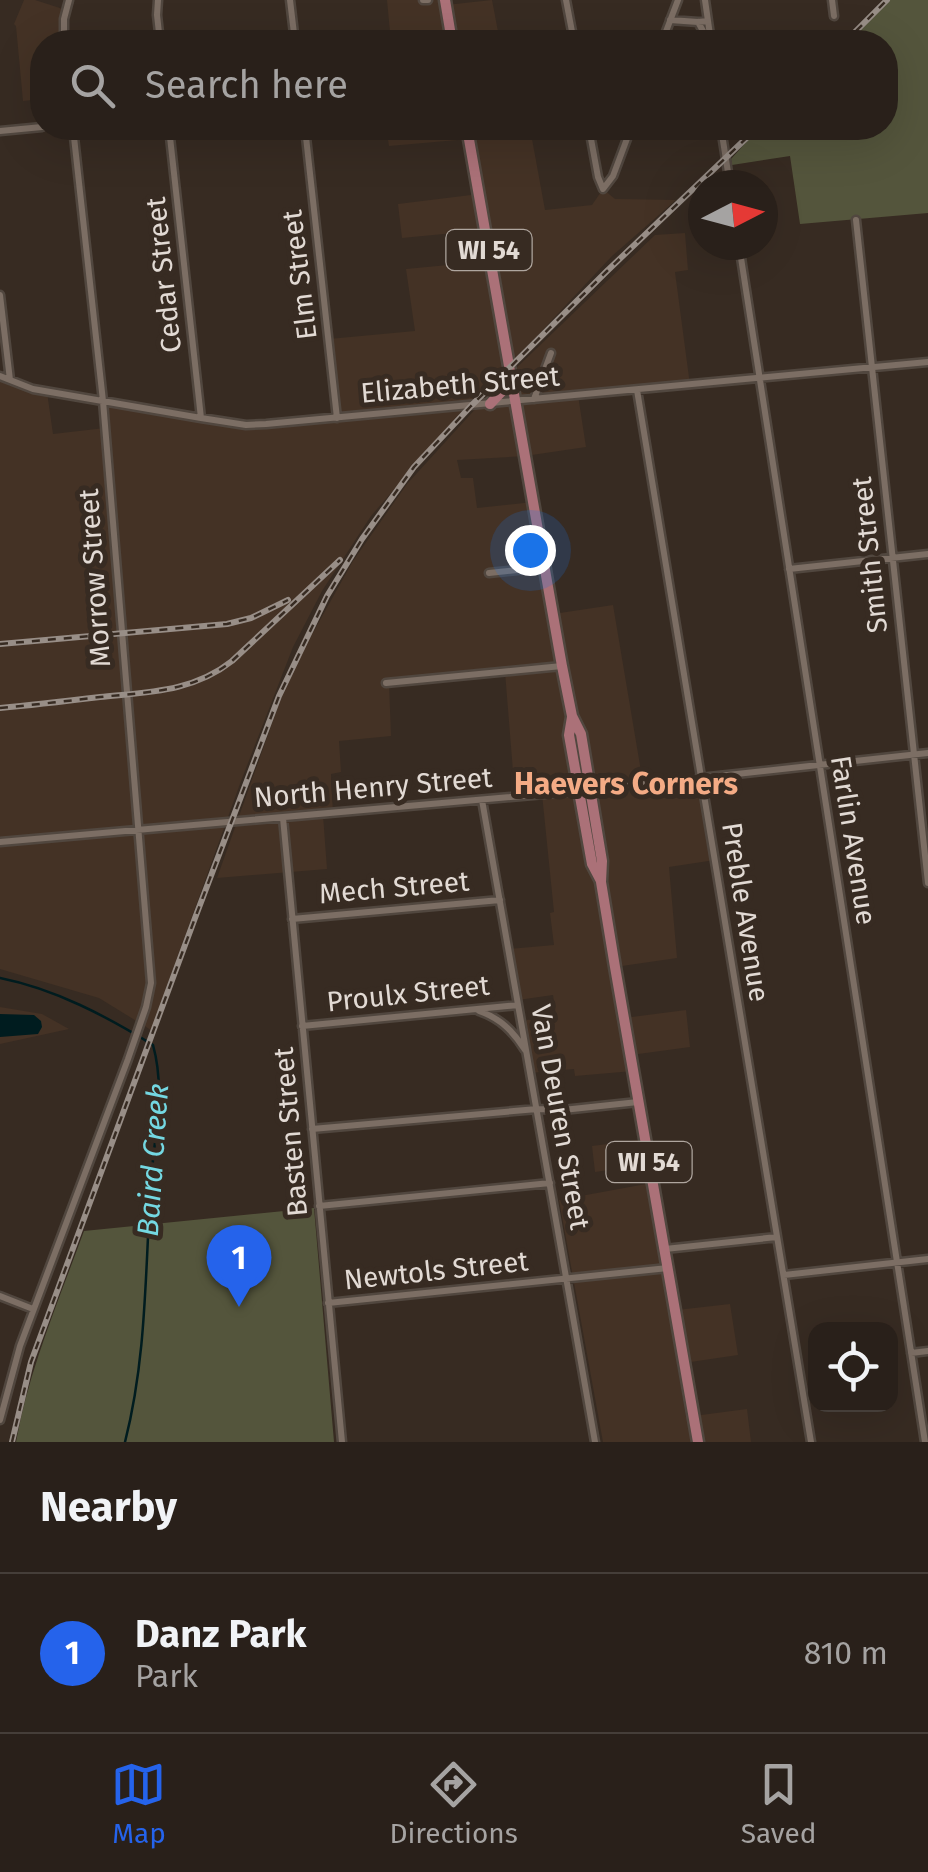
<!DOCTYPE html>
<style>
:root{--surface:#29201a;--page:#312823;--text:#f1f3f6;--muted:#a5a3a2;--line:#453e39;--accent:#2563eb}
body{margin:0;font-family:"Fira Sans",sans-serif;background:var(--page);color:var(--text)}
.controls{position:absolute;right:30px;bottom:30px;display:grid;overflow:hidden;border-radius:20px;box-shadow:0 10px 40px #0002}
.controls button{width:90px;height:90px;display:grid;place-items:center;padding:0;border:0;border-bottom:2px solid var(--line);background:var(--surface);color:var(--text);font:50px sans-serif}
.compass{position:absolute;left:688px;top:170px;width:90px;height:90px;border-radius:50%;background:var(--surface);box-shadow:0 10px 40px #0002;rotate:84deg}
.you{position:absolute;left:530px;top:550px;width:35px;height:35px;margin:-25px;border:8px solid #fff;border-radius:50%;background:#1a73e8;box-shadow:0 0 0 15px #1a73e833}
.badge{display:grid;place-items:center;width:65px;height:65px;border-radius:50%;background:var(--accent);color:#fff;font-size:32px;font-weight:700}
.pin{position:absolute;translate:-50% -82px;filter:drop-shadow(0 2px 5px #0008)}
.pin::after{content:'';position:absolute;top:52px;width:35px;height:30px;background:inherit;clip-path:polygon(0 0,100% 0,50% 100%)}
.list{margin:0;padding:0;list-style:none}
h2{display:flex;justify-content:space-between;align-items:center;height:130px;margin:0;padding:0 40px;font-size:42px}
h2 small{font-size:32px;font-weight:400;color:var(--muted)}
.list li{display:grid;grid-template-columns:65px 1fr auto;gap:30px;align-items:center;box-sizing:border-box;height:160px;padding:0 40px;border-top:2px solid var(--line)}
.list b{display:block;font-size:38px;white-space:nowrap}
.list p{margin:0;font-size:32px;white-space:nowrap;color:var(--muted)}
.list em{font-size:32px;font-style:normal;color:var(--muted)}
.icon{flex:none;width:55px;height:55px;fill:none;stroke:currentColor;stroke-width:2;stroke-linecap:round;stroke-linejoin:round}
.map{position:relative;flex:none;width:928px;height:1442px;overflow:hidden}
.search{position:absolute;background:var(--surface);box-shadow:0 10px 40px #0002;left:30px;right:30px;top:30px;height:110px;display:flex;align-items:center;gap:25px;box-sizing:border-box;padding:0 35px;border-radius:40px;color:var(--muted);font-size:38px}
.sheet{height:290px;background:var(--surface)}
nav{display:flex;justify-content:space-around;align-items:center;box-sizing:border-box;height:140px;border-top:2px solid var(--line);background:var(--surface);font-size:28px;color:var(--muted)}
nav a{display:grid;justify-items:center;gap:5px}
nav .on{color:var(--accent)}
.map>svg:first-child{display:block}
.built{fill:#443225}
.green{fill:#54553c}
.water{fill:#001c1f}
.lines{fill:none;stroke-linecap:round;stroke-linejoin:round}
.stream{stroke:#001c1f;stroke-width:2.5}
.minor-casing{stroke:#51473f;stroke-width:11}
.primary-casing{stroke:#51473f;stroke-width:15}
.minor{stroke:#7c6e64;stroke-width:6}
.primary{stroke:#ab7178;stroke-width:10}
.rail-casing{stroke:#988e87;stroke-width:6}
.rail{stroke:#372b22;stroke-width:2.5;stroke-dasharray:8;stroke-linecap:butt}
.labels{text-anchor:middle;stroke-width:10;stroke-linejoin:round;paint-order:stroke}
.shield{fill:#372b22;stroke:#afa69f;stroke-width:2.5}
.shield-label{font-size:25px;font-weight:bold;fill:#e2dad4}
.street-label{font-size:28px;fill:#e2dad4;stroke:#372b22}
.neighbourhood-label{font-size:30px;font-weight:bold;fill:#f4ab85;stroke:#372b22}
.water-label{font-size:30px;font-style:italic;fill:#74d8e2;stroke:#372b22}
</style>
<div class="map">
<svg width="928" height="1442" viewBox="0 0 928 1442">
<rect width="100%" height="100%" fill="#372b22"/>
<path class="built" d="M24,0h11l31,10 -2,32h-22v57l-19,2 -7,-75 -2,-2z
M387,0h58l1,5 46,-5 8,42h-126l-1,-8 17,-2z
M386,128h144l15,82 47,-5 11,-16 12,10 61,1 -64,56 -76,81 -64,62 -101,117 -49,75 -29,56 -52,134 -90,249 -52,-32 -99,-29v-593l47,16 6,42 52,-6 -2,-27 143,24 91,-7 -8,-79 86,-8 -9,-62 84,-8 -5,-31 -83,8 -4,-34 81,-10 -10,-55 -80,7z
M685,233l3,37 -13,2 15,113 -112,10 8,52 -61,9 -68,4 4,18h12l4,30 56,-6 20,112 60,-9 30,178 58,-6 14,83 -46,7 8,91 -62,9 9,51 62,-8 4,37 -59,8 2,16 -58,5 -1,-7 -44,4 -8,-47 5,-6 29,-5 -3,-20 -35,5 -9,-51 45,-4 -4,-32 4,-1 -12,-118 -27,2 -10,-124 -116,11 2,53 -52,5 2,31 -10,2 2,40 -10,1 4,54 -110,9 68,-191 15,-31 53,-95 54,-77 72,-79 36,-4 -4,-28 144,-138z
M0,1007l42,7 27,15 -69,15z
M638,1140l5,25 -48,7 -3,-26z
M646,1184l22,127 62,-7 8,51 -61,9 9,53 61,-8 4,33h-148l-44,-242z"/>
<path class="green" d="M887,0h41v213l-128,11 -10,-68 -58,9 -1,-6 28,-31h127v-86h-41z
M314,1208l20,234h-318c13,-73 43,-142 68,-211z"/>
<path class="water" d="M0,1014l34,1 7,6 1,6 -4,7 -38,3z"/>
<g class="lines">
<path class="stream" d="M0,978c55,11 106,38 153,67 13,47 1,90 -2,137 -6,88 -4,174 -26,260"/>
<g class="minor-casing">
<path id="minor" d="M158,0l-1,15 3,27
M290,0l5,42
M423,0h5
M566,0l8,42
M705,0l6,42
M832,0l2,16
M670,20l28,2 10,-1
M698,22l5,9 2,11
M64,42v-23l5,-19
M662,42l16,-42
M169,128l32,290
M305,128l32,290
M589,128l9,49 5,12 10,-13 18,-48
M721,128l9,57
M0,131l42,-4
M856,220l72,663
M739,245l186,1197
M0,295l10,85
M0,376l33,13 168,29 45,7 20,-1 662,-62
M637,390l174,1052
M534,399l17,-46
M789,569l139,-15
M489,573l56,-6
M386,683l176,-17
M482,800l113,642
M283,818l59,624
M0,842l590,-52 338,-37
M292,919l208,-19
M479,1011c21,7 34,20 46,39
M302,1026l216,-21
M312,1129l225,-20 26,1 75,-8
M319,1206l231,-23
M665,1249l112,-12
M784,1275l144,-16
M0,1296l33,13
M328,1303l340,-35
M911,1353l17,-2
M0,1420l20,-74 108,-287 18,-52 5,-24 -48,-582 -30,-273"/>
</g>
<g class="primary-casing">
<path id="primary" d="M445,0l7,42
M467,128l95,538 10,50 9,18 21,127 -1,21 14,85 83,475
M490,404l15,-16 5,-14
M572,717l-3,18 23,129 9,17"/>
</g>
<use href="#minor" class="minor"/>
<use href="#primary" class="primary"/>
<g class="rail-casing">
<path id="rail" d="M845,42l42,-42
M0,644l227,-20 24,-6 37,-18
M0,708c33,-3 67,-7 100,-11 48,-5 93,-5 132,-36l108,-101
M12,1442l19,-80 164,-444 84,-222 48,-100 35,-57 52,-72 57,-61 136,-135 150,-143"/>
</g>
<use href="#rail" class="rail"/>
</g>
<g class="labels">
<g class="shield">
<rect x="446.5" y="230" width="85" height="40" rx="8"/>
<rect x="606.5" y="1142" width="85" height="40" rx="8"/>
</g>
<g class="shield-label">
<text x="489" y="259">WI 54</text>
<text x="649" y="1171">WI 54</text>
</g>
<g class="street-label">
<text transform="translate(163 275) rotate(-96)" y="10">Cedar Street</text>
<text transform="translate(299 275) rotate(-97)" y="10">Elm Street</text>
<text transform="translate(460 384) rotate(-5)" y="10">Elizabeth Street</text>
<text transform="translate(869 555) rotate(-96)" y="10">Smith Street</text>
<text transform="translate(94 578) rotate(-94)" y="10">Morrow Street</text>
<text transform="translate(373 787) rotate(-5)" y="10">North Henry Street</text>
<text transform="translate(854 840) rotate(81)" y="10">Farlin Avenue</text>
<text transform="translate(394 887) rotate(-5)" y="10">Mech Street</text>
<text transform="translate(746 912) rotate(81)" y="10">Preble Avenue</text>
<text transform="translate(408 993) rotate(-6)" y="10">Proulx Street</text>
<text transform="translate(561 1117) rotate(80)" y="10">Van Deuren Street</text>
<text transform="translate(290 1132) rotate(-95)" y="10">Basten Street</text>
<text transform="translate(436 1270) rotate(-6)" y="10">Newtols Street</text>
</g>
<g class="neighbourhood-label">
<text x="626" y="794">Haevers Corners</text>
</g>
<g class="water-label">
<text transform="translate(153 1160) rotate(-86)" y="10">Baird Creek</text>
</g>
</g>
</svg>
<div class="controls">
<button><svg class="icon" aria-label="locate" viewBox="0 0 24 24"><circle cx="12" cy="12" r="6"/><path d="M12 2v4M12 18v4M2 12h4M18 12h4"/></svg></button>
</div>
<svg class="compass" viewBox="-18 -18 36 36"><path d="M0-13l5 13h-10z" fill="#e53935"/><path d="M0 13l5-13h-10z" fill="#a5a3a2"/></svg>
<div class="you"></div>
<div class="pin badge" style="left:239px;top:1307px">1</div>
<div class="search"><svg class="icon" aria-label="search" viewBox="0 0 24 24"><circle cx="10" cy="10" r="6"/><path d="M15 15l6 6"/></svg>Search here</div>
</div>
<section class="sheet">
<h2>Nearby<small></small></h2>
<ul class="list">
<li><span class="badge">1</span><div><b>Danz Park</b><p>Park</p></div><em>810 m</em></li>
</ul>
</section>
<nav>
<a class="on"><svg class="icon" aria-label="map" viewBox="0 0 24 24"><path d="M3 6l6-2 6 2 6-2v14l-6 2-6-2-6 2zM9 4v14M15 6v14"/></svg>Map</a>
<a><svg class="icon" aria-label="directions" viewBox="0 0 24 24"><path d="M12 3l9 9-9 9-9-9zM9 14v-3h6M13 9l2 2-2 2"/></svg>Directions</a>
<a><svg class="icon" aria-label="saved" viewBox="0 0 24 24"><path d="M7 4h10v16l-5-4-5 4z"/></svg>Saved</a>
</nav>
